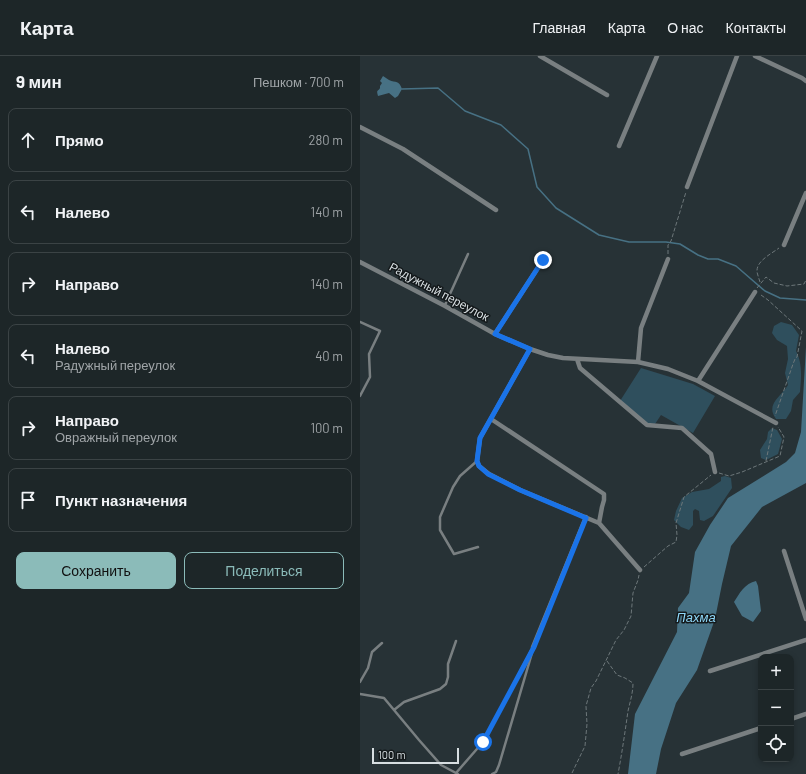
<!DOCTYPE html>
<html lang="ru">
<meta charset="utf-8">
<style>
:root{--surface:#1d2628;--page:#2a3234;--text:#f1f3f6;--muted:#a0a5a8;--line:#3b4345;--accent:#8bbbb9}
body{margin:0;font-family:Barlow,sans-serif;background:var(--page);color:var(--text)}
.controls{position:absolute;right:12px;bottom:12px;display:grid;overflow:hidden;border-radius:8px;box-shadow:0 2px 6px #0003}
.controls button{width:36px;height:36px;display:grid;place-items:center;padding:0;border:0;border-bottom:1px solid var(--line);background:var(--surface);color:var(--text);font:20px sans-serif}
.scale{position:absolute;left:12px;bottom:10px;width:87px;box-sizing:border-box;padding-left:4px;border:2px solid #d7dee1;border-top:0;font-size:11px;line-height:14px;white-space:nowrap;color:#d7dee1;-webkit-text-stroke:3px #14191b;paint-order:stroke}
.stop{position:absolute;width:12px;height:12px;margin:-9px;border:3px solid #1a73e8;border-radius:50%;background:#fff}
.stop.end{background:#1a73e8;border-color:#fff;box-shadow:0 1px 4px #0008}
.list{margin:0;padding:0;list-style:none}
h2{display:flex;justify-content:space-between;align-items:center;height:52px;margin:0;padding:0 16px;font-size:17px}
h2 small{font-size:13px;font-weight:400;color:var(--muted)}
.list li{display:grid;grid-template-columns:26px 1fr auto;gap:12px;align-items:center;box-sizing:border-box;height:64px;margin:0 8px 8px;padding:0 8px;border:1px solid var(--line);border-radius:8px}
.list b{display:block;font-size:15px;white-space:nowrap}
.list p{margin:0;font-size:13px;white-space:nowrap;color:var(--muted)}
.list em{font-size:13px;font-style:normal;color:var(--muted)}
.actions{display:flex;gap:8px;padding:12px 16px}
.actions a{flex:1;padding:9px 0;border:1px solid var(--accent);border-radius:8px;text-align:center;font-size:14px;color:var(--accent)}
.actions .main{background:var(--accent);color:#111}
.icon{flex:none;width:22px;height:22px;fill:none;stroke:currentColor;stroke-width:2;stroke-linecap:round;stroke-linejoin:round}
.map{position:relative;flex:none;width:446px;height:718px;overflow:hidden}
header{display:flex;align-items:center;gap:24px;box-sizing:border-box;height:56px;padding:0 20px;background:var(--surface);border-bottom:1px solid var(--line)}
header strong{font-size:19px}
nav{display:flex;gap:22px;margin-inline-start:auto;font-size:14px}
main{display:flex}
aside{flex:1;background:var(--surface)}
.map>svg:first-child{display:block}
.green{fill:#2f4f5d}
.water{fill:#477184}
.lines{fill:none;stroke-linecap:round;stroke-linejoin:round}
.stream{stroke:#477184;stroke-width:1.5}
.path{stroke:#6d777a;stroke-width:1;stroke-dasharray:4 2;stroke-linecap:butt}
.service{stroke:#797f81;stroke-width:2.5}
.minor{stroke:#797f81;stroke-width:4.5}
.route{stroke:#1a73e8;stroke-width:5}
.labels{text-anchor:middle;stroke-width:3;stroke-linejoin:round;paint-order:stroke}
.street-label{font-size:12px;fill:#d7dee1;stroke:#14191b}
.water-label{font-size:13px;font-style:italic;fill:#8fd8f9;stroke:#14191b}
</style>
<header>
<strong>Карта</strong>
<nav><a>Главная</a><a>Карта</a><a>О нас</a><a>Контакты</a></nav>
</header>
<main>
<aside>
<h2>9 мин<small>Пешком · 700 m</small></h2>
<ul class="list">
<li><svg class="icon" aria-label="ahead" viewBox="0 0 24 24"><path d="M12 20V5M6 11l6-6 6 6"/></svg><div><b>Прямо</b></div><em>280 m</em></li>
<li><svg class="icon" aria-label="left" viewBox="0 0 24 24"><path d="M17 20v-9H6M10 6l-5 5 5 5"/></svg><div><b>Налево</b></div><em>140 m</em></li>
<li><svg class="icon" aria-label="right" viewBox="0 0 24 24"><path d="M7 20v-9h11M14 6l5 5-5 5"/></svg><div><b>Направо</b></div><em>140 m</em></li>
<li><svg class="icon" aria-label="left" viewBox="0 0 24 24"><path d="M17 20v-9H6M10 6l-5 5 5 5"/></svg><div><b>Налево</b><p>Радужный переулок</p></div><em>40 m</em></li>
<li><svg class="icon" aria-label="right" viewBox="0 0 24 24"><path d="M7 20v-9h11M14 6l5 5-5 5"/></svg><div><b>Направо</b><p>Овражный переулок</p></div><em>100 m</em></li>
<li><svg class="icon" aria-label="arrive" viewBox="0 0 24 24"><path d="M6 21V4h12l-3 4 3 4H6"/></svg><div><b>Пункт назначения</b></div></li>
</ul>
<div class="actions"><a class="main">Сохранить</a><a>Поделиться</a></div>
</aside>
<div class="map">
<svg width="446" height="718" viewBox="0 0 446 718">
<rect width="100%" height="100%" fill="#273236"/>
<path class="green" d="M421,266l11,3 7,10 -3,16c7,13 5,28 4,41l-7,8 -2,11 -5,8h-10c-11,-15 5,-22 12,-34l-3,-12 3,-14 -1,-13 -10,-6 -5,-7 2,-7z
M281,312l52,16 22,12 -22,37 -32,-18 -6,9 -12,-1 -23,-22z
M412,372l5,2 5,9 -4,15 -12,6 -5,-2 -1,-8 7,-11 1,-7z
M365,420l6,2 1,10 -19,28 -9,5 -4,-1 -1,-9 -4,-2 -2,2v14l-4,5 -8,-3 -7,-7 2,-9 6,-13 10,-6 17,-3 12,-8v-4z"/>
<path class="water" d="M23,20c2,1 4,3 6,4 7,3 10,0 13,9l-4,7 -3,2 -6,-5 -11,3c-2,-7 0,-4 2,-8v-2l2,-3 -2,-2z
M446,291v136l-44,24 -31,39 -9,38 -7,35 -18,51 -21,33 -15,46 -5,25h-28l7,-60 42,-82 1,-24 11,-15 6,-41 15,-27 18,-27 58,-36 9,-9 6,-21z
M396,525l2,5 3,25 -8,11 -11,-6 -8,-14c5,-8 11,-19 22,-21z"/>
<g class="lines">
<path class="stream" d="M42,33l36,-1 27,23 36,14 27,24 9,38 19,21 43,27 30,7h37l14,2 18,11 10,4h10l18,7 29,25 15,7 26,2"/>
<path class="path" d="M308,198v-9l3,-4 15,-49
M400,226c-1,-3 -2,-6 -3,-10 -1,-11 14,-18 22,-24
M397,232l9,-11 8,6 13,3 17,-2 2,-4
M401,239l7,5 34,31 -5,26 -2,2 -2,5 -18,52
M406,405l7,-34
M359,417l10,3 13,-4 38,-16 4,-19 -6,-10
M284,511l24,-21 8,-4 1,-7 -1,-12 8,-26 27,-22
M247,605l10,14 8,3 8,5c0,10 -3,19 -5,28 -3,21 -6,42 -10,63
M212,717l13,-27 2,-22 -1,-18 5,-18 5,-7 20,-41 8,-10 7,-14 2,-23 5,-13 1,-5"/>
<path class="service" d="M85,249l23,-51
M0,266l20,9 -11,23 1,23 -10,19
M117,405l-17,15 -7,11 -13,30v13l14,24 24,-7
M0,626l8,-14 4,-16 10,-9
M0,638l24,4 35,42 22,25 17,9
M34,654l10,-8 36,-13 6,-5 2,-7v-13l8,-23
M96,717l27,-31 50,-95
M132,718l4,-2 3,-7 33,-112"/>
<path class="minor" d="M180,0l67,39
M395,0l47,22 4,3
M0,71l43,22 93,61
M259,90l38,-90
M327,131l50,-131
M424,189l22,-52
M0,206l85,44 50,28 35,15 18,6 15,3 75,4 30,7 30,12 78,42
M135,278l48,-74
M170,293l-50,89 -3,23 2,5 10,8 31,16 79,33 41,47
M217,303l3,9 67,57 35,3 29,26 4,18
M278,306l3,-34 27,-69
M338,325l57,-89
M131,363l113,75v6l-2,7 -3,16
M424,495l22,68
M173,591l53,-130
M350,615l96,-31
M431,663l15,-5
M322,698l79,-26"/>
</g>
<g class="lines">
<path class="route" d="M123,686l51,-95 52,-129 -66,-28 -32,-16 -9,-8 -2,-5 3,-23 50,-89 -35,-15 48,-74"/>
</g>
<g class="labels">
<g class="street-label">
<text transform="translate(79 236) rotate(28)" y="4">Радужный переулок</text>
</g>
<g class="water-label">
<text x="336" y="566">Пахма</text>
</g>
</g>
</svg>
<div class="controls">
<button>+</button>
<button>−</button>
<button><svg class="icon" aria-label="locate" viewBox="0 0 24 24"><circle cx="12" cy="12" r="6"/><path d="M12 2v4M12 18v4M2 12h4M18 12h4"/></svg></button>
</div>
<div class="scale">100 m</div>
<div class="stop" style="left:123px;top:686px"></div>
<div class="stop end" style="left:183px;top:204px"></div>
</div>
</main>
